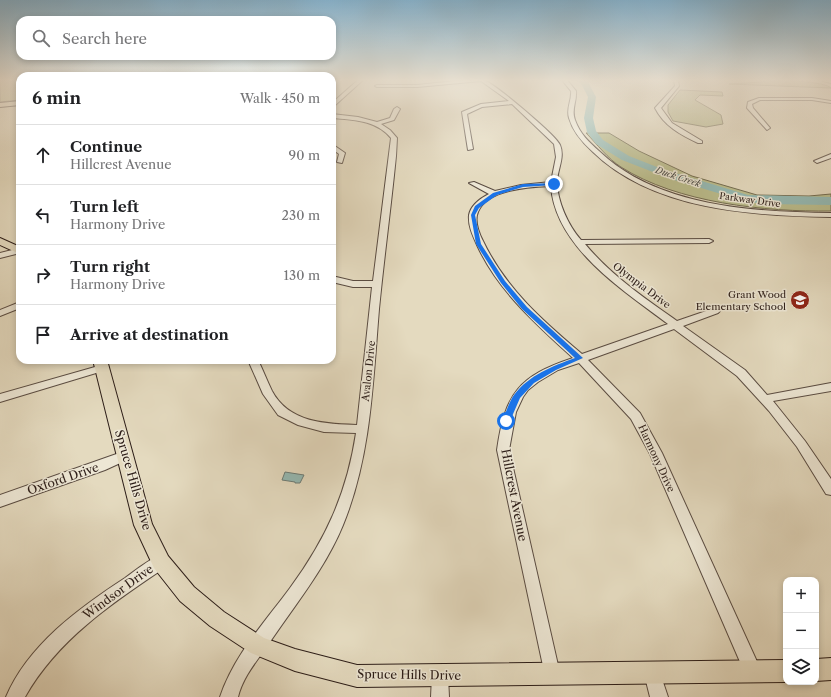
<!DOCTYPE html>
<meta charset="utf-8">
<style>
:root{--surface:#fff;--page:#f6f6f6;--text:#202124;--muted:#757577;--line:#e0e0e0}
body{margin:0;font-family:"Libre Caslon Text",serif;background:var(--page);color:var(--text)}
.controls{position:absolute;right:12px;bottom:12px;display:grid;overflow:hidden;border-radius:8px;box-shadow:0 2px 6px #0003}
.controls button{width:36px;height:36px;display:grid;place-items:center;padding:0;border:0;border-bottom:1px solid var(--line);background:var(--surface);color:var(--text);font:20px sans-serif}
.stop{position:absolute;width:12px;height:12px;margin:-9px;border:3px solid #1a73e8;border-radius:50%;background:#fff}
.stop.end{background:#1a73e8;border-color:#fff;box-shadow:0 1px 4px #0008}
.list{margin:0;padding:0;list-style:none}
h2{display:flex;justify-content:space-between;align-items:center;height:52px;margin:0;padding:0 16px;font-size:17px}
h2 small{font-size:13px;font-weight:400;color:var(--muted)}
.list li{display:grid;grid-template-columns:26px 1fr auto;gap:12px;align-items:center;box-sizing:border-box;height:60px;padding:0 16px;border-top:1px solid var(--line)}
.list b{display:block;font-size:15px;white-space:nowrap}
.list p{margin:0;font-size:13px;white-space:nowrap;color:var(--muted)}
.list em{font-size:13px;font-style:normal;color:var(--muted)}
.icon{flex:none;width:22px;height:22px;fill:none;stroke:currentColor;stroke-width:2;stroke-linecap:round;stroke-linejoin:round}
.map{position:relative;flex:none;width:831px;height:697px;overflow:hidden}
.search{position:absolute;background:var(--surface);box-shadow:0 2px 6px #0003;left:16px;top:16px;width:320px;height:44px;display:flex;align-items:center;gap:10px;box-sizing:border-box;padding:0 14px;border-radius:12px;color:var(--muted);font-size:15px}
.panel{position:absolute;background:var(--surface);box-shadow:0 2px 6px #0003;left:16px;top:72px;width:320px;height:292px;border-radius:12px}
.map>svg:first-child{display:block}
.green{fill:#bbbd8d;stroke:#746d52}
.water{fill:#95bab4;stroke:#6b7b76}
.lines{fill:none;stroke-linecap:round;stroke-linejoin:round}
.river{fill:#95bab4;fill-rule:evenodd}
.minor-casing{stroke:#5a4c42;stroke-width:2}
.major-casing{stroke:#2c1d18;stroke-width:2}
.minor{fill:#ede7d5;fill-rule:evenodd}
.major{fill:#e4dabf;fill-rule:evenodd}
.route{fill:#1a73e8}
.labels{text-anchor:middle;stroke-width:3;stroke-linejoin:round;paint-order:stroke}
.far-water-label{font-size:9px;font-style:italic;fill:#4c4c47;stroke:#ede7d5}
.far-street-label{font-size:9px;fill:#2c1d18;stroke:#ede7d5}
.street-label{font-size:10px;fill:#2c1d18;stroke:#ede7d5}
.poi-label{font-size:10px;fill:#2c1d18;stroke:#ede7d5;text-anchor:end}
.near-street-label{font-size:12px;fill:#2c1d18;stroke:#ede7d5}
</style>
<div class="map">
<svg width="831" height="697" viewBox="0 0 831 697">
<rect width="100%" height="100%" fill="#e4dabf"/>
<filter id="stains"><feTurbulence type="fractalNoise" baseFrequency=".005" numOctaves="4"/><feColorMatrix values="0 0 0 0 .2 0 0 0 0 .09 0 0 0 0 .02 0 0 0 .5 -.17"/></filter>
<radialGradient id="worn" r=".72"><stop offset=".6" stop-color="#630" stop-opacity="0"/><stop offset="1" stop-color="#630" stop-opacity=".3"/></radialGradient>
<path class="green" d="M0,80h20v20l-20,2z
M766,80c13,0 58,1 65,8l-102,-4 33,-2z
M680,90l42,2 1,4 -23,-1 -5,5 26,15 2,9 -17,3 -33,-6 -5,-9v-7z
M586,133h23l30,18 53,25 65,19 52,1 22,-2v17c-65,1 -154,-8 -210,-44 -13,-8 -24,-23 -35,-34z"/>
<path class="water" d="M285,472l19,3 -4,8h-5v-1l-13,-2z"/>
<g class="lines">
<path class="river" d="M576,80h9l3,2 8,15 -3,21 3,13 7,9 26,16 33,13 86,26 83,2v8l-67,-1 -16,-2 -77,-23 -49,-19 -26,-16 -9,-12 -3,-14 4,-21 -6,-12z"/>
<g class="minor-casing">
<path id="minor" d="M358,80h5l-31,28v-5z
M465,80c6,0 16,-2 21,1 11,5 71,55 74,64 5,12 -2,23 -3,36 0,20 11,44 24,59l128,-1 4,2 -4,2 -124,1c27,32 58,53 92,77l35,-12h6l2,2 -2,2 -35,13 62,44 22,25 64,-12v8l-58,10 32,40 26,38v16l-5,-1 -29,-47 -28,-36 -32,-35 -63,-47 -86,31 52,53 22,40 97,213 2,6 -2,6 -6,2 -6,-2 -97,-224 -19,-35 -52,-56 -21,7 -20,12 -10,8 -5,7 -7,15 -7,38 51,224 -2,6 -6,2 -6,-2 -49,-230c8,-57 22,-74 76,-92 -37,-34 -75,-67 -96,-113 -4,-9 -9,-19 -8,-30 2,-10 12,-17 20,-21l-20,-11 5,-1 21,9 26,-6 30,-3 5,-25 -2,-13 -42,-40 -30,3 -15,7 6,35 -5,1 -6,-38 19,-8 28,-3 -28,-20 -64,6h-40l-2,-1 2,-1h40zM551,186c4,61 73,105 117,138l-86,30c-39,-33 -76,-65 -99,-113 -4,-8 -9,-20 -5,-29 9,-23 52,-25 73,-26z
M562,80h5l9,11c1,11 -5,18 -1,29 5,14 14,22 24,31 58,56 156,61 232,62v4c-79,-1 -178,-7 -238,-65 -11,-10 -20,-20 -24,-34 -3,-10 3,-18 2,-27z
M674,80h4l1,6 -18,22 11,15 30,18v2h-4c-17,-8 -34,-17 -43,-35l20,-22z
M823,80l8,1v2l-8,-2z
M759,98h53l19,3v2l-19,-3h-52l-8,4 1,4 17,20 -3,2 -20,-22 1,-6z
M397,107l3,2 -6,11 -13,4 9,6 7,8 -1,18c-5,51 -12,102 -17,153 -6,73 -8,148 -36,216 -18,44 -49,81 -75,120 -12,17 -25,32 -30,52h-18c14,-42 45,-75 70,-109 36,-49 57,-95 66,-155l-32,-1 -26,-7 -20,-10 -15,-21 -15,-34h10c5,10 9,21 14,31 17,32 54,33 85,34l15,-138h-19l-21,-5v-6l21,5h20l18,-143c-15,-18 -37,-18 -59,-20v-4l26,3 19,5 13,-4 4,-9z
M332,144l13,9 -3,10 -5,-1 2,-8 -7,-5z
M831,154v4l-14,5 -3,-2z
M20,248v5l-20,5v-5z
M20,302v6l-20,8v-6z
M102,365l4,1 1,2 -1,2 -106,32v-8z
M125,451l4,2 2,3 -2,3 -24,11 -105,37v-12z
M161,555l5,2 2,5 -2,5c-54,36 -109,73 -141,130h-19c22,-52 73,-89 119,-119 11,-8 23,-18 36,-23z
M652,665l6,2 10,30h-18l-6,-24 2,-6z
M440,668l6,2 2,6 1,21h-18l1,-21 2,-6z"/>
</g>
<g class="major-casing">
<path id="major" d="M20,101v4l-20,2v-4z
M0,238l20,9v7l-20,-9z
M93,360h14l45,164 16,32 26,31 30,25 40,26 31,11 62,16 429,-5v22l-429,5 -62,-16 -44,-18 -41,-27 -30,-25 -26,-33 -20,-43z
M831,658v22l-15,1v-22z"/>
</g>
<use href="#minor" class="minor"/>
<use href="#major" class="major"/>
</g>
<linearGradient id="sky" x2="0" y2="1"><stop stop-color="#87b6d3"/><stop offset="0.45" stop-color="#f3eee2"/><stop offset="1" stop-color="#f3eee2" stop-opacity="0"/></linearGradient>
<rect width="831" height="178" fill="url(#sky)"/>
<path class="route" d="M556,183l-2,2 -31,2 -26,8 -18,13 -4,7 6,29 24,37 22,26 56,51 -27,12 -22,13 -14,15 -10,23 -4,3 -4,-3c4,-8 7,-19 12,-26 15,-20 39,-29 61,-37l-53,-49 -21,-26 -25,-39 -5,-29 4,-9 18,-13 30,-9z"/>
<defs>
<g id="school-disc" transform="scale(1)"><circle r="9.5" fill="#8f2418" stroke="#ede7d5"/><path d="M0-5L7-2L0 1L-7-2ZM-4 1L0 2.5L4 1V4Q0 6-4 4Z" fill="#fff"/></g>
</defs>
<g fill-rule="evenodd">
<use href="#school-disc" x="800" y="300"/>
</g>
<g class="labels">
<g class="far-water-label">
<text transform="translate(678 177) rotate(18)" y="3">Duck Creek</text>
</g>
<g class="far-street-label">
<text transform="translate(750 200) rotate(8)" y="3">Parkway Drive</text>
</g>
<g class="street-label">
<text transform="translate(642 285) rotate(37)" y="4">Olympia Drive</text>
<text transform="translate(368 371) rotate(-84)" y="4">Avalon Drive</text>
<text transform="translate(657 458) rotate(65)" y="4">Harmony Drive</text>
</g>
<g class="poi-label">
<text x="786" y="298">Grant Wood<tspan x="786" dy="12">Elementary School</tspan></text>
</g>
<g class="near-street-label">
<text transform="translate(63 479) rotate(-19)" y="4">Oxford Drive</text>
<text transform="translate(133 480) rotate(74)" y="4">Spruce Hills Drive</text>
<text transform="translate(514 495) rotate(79)" y="4">Hillcrest Avenue</text>
<text transform="translate(118 592) rotate(-36)" y="4">Windsor Drive</text>
<text transform="translate(409 675) rotate(1)" y="4">Spruce Hills Drive</text>
</g>
</g>
<rect width="100%" height="100%" filter="url(#stains)"/>
<rect width="100%" height="100%" fill="url(#worn)"/>
</svg>
<div class="controls">
<button>+</button>
<button>−</button>
<button><svg class="icon" aria-label="layers" viewBox="0 0 24 24"><path d="M12 4l9 5-9 5-9-5zM3 14l9 5 9-5"/></svg></button>
</div>
<div class="stop" style="left:506px;top:421px"></div>
<div class="stop end" style="left:554px;top:184px"></div>
<div class="search"><svg class="icon" aria-label="search" viewBox="0 0 24 24"><circle cx="10" cy="10" r="6"/><path d="M15 15l6 6"/></svg>Search here</div>
<section class="panel">
<h2>6 min<small>Walk · 450 m</small></h2>
<ul class="list">
<li><svg class="icon" aria-label="ahead" viewBox="0 0 24 24"><path d="M12 20V5M6 11l6-6 6 6"/></svg><div><b>Continue</b><p>Hillcrest Avenue</p></div><em>90 m</em></li>
<li><svg class="icon" aria-label="left" viewBox="0 0 24 24"><path d="M17 20v-9H6M10 6l-5 5 5 5"/></svg><div><b>Turn left</b><p>Harmony Drive</p></div><em>230 m</em></li>
<li><svg class="icon" aria-label="right" viewBox="0 0 24 24"><path d="M7 20v-9h11M14 6l5 5-5 5"/></svg><div><b>Turn right</b><p>Harmony Drive</p></div><em>130 m</em></li>
<li><svg class="icon" aria-label="arrive" viewBox="0 0 24 24"><path d="M6 21V4h12l-3 4 3 4H6"/></svg><div><b>Arrive at destination</b></div></li>
</ul>
</section>
</div>
